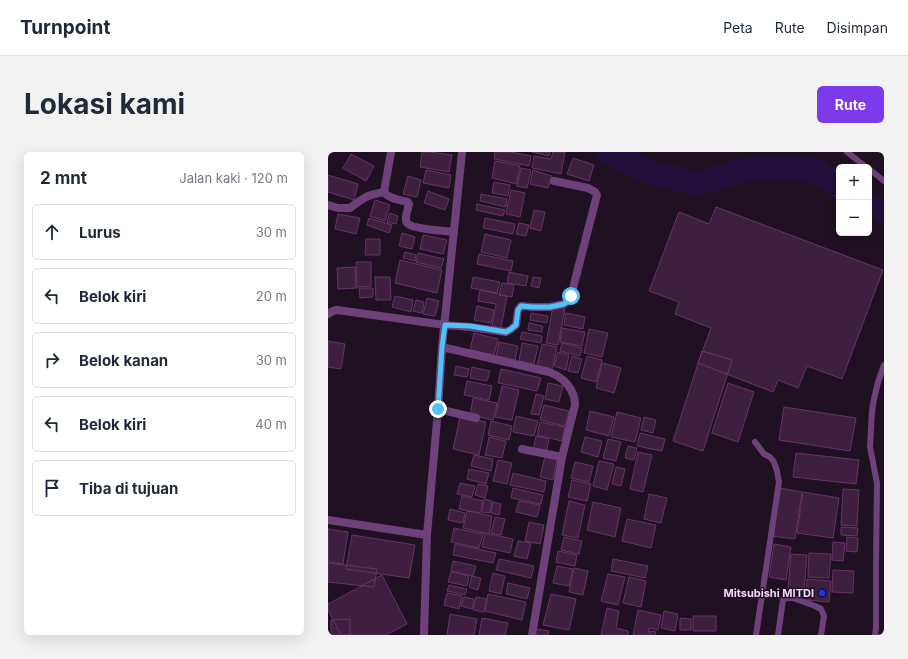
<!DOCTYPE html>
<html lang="id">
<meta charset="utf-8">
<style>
:root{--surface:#fff;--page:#f2f2f3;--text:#1f2937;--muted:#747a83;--line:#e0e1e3;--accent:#7c3aed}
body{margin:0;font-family:Inter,sans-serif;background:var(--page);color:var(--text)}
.controls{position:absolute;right:12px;top:12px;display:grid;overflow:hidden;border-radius:6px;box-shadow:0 4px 16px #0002}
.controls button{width:36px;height:36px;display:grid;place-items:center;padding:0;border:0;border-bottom:1px solid var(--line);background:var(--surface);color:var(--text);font:20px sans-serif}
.stop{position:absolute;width:12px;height:12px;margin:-9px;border:3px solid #4fc3f7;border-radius:50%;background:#fff}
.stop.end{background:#4fc3f7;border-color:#fff;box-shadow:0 1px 4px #0008}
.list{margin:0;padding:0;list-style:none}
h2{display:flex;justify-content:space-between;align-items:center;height:52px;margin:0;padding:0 16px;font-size:17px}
h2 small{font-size:13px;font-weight:400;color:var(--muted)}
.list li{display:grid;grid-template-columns:26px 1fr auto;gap:12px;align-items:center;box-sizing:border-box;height:56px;margin:0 8px 8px;padding:0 8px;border:1px solid var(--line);border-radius:6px}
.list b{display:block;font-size:15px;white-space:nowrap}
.list em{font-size:13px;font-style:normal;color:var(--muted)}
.icon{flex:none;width:22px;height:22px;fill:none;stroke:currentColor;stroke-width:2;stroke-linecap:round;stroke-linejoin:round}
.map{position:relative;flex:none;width:556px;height:483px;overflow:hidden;border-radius:6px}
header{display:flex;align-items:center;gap:24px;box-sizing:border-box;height:56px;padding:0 20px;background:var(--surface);border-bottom:1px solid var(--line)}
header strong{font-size:19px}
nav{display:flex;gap:22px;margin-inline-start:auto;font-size:14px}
.intro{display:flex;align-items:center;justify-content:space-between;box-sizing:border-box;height:96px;padding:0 24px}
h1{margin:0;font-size:28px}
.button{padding:10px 18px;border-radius:6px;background:var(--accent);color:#fff;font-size:14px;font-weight:700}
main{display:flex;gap:24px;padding:0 24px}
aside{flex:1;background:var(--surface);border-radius:6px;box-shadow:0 4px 16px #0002}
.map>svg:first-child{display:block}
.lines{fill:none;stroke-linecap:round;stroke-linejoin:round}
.river{stroke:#21103b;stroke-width:24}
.building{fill:#3f1f40;stroke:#673469}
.lane{stroke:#6f417b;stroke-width:6}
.street{stroke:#6f417b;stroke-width:8}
.route{stroke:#4fc3f7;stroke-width:5}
.poi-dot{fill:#1c37e0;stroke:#201122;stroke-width:1.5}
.labels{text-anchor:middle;stroke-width:3;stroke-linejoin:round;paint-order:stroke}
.poi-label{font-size:11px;font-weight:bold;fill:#f5d6fa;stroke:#201122;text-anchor:end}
</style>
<header>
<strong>Turnpoint</strong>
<nav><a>Peta</a><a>Rute</a><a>Disimpan</a></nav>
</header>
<div class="intro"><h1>Lokasi kami</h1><a class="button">Rute</a></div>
<main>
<aside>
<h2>2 mnt<small>Jalan kaki · 120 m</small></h2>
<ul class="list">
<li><svg class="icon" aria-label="ahead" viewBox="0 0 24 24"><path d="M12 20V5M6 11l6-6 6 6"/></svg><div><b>Lurus</b></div><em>30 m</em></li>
<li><svg class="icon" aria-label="left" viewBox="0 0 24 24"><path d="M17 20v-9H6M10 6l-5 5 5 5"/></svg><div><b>Belok kiri</b></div><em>20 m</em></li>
<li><svg class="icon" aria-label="right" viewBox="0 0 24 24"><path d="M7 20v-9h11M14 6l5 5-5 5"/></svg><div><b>Belok kanan</b></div><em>30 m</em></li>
<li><svg class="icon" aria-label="left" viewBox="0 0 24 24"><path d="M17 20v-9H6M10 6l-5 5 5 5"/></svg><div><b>Belok kiri</b></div><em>40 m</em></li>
<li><svg class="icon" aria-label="arrive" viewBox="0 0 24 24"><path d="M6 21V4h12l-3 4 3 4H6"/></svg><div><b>Tiba di tujuan</b></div></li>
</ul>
</aside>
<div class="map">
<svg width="556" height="483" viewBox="0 0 556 483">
<rect width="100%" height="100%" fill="#201122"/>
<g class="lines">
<path class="river" d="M280,0l41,20 48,12 50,-15 45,-1 24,3 23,16
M541,52l15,8"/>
</g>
<path class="building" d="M94,0h8l22,3 -3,17 -29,-5z
M167,0h16l20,4 -2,10 -35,-7z
M204,0h18l-1,4z
M225,0h12l-4,22 -29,-6 2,-12 17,3z
M23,2l23,12 -8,15 -23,-13z
M245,6l21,7 -5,16 -22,-7z
M167,9l25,5 -4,18 -24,-6z
M193,16l10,2 -4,18 -10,-2z
M98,18l25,5 -2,13 -26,-5z
M205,18l19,6 -4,12 -18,-4z
M0,23l30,9 -4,16 -26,-8z
M80,24l13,4 -4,17 -14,-3z
M166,30l16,3 -2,11 -16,-3z
M183,38l14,3 -5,24 -14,-3z
M100,39l21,8 -4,11 -21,-7z
M153,42l26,5 -1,8 -26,-6z
M47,48l15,5 -5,16 -15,-5z
M149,52l28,6 -2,6 -27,-6z
M388,55l167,63 -41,109 -35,-13 -9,22 -20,-8 -5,12 -75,-29 13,-35 -36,-14 4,-12 -30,-11 30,-79 30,12z
M206,58l11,2 -4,19 -11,-3z
M62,61l8,3 -2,8 -9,-2z
M10,62l22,4 -4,16 -21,-5z
M41,66l23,7 -3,8 -22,-8z
M157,66l30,6 -2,10 -30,-6z
M191,71l10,2 -3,11 -10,-2z
M74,81l13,4 -3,12 -13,-3z
M157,82l26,6 -4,18 -26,-6z
M95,83l24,5 -4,14 -23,-5z
M38,87h14v16h-15z
M77,100l11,3 -1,6 -12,-3z
M90,101l26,6 -3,9 -25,-6z
M151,102l34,7 -2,10 -34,-7z
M72,108l42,10 -5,23 -42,-10z
M28,110h15v24l-14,1z
M27,115l1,21 -18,1 -1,-21z
M181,120l19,4 -2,10 -19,-3z
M47,125h15l1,23h-15z
M145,125l27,5 -3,11 -26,-5z
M205,125l8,1 -2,10 -8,-2z
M174,131l12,2 -2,12 -13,-2z
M31,136h14v9l-13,1z
M152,138l27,6 -6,32 -9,-2 4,-22 -18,-3z
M67,144l18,4 -2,12 -19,-5z
M99,146l12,3 -4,15 -12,-2z
M88,148l8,2 -2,11 -9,-2z
M149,154l17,4 -3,13 -17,-3z
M225,155l12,2 -7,36 -12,-2z
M203,161l17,3 -1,7 -17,-3z
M238,161l19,4 -2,12 -19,-4z
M201,171l14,3 -1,6 -14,-2z
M234,176l23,4 -3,14 -22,-4z
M261,177l19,4 -6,24 -18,-4z
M194,180l20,4 -1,7 -21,-4z
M146,181l24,6 -4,16 -24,-5z
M0,189l17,3 -4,25 -13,-2z
M171,190l19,4 -3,14 -19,-4z
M194,191l16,3 -4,18 -15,-3z
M234,191l20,5 -2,8 -20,-5z
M214,192l15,3 -5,23 -15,-4z
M374,199l30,9 -29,91 -30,-10z
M230,200l11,3 -3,15 -12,-4z
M244,204l10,3 -4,14 -10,-2z
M259,204l15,4 -6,22 -15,-4z
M274,211l19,5 -7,25 -18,-5z
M128,214l13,3 -2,8 -13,-2z
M144,215l18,4 -3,10 -17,-3z
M173,217l40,9 -4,13 -39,-8z
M139,229l25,5 -3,14 -25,-5z
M220,231l15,3 -4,16 -14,-3z
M400,231l26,9 -16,50 -26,-9z
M174,234l17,4 -7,30 -17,-3z
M208,242l8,2 -5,19 -8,-1z
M145,246l24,5 -4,17 -23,-5z
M216,253l25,6 -4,15 -25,-6z
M456,255l72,11 -6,33 -71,-11z
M262,259l24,6 -5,19 -23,-6z
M289,260l24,6 -6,24 -24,-5z
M188,264l22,5 -4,15 -21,-4z
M132,265l26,5 -7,33 -26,-6z
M316,265l12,3 -3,13 -12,-3z
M163,269l21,5 -3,14 -21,-5z
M212,270l25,5 -3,14 -25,-6z
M312,281l25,6 -3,12 -25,-5z
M208,284l13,3 -3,14 -13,-3z
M161,285l17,4 -4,17 -17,-3z
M257,285l17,4 -4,16 -17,-5z
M280,287l13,3 -5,19 -13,-3z
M300,294l9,2 -3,12 -9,-2z
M310,300l14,3 -9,37 -13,-3z
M468,301l63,7 -3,24 -63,-7z
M146,303l19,4 -2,12 -20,-5z
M217,304l12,3 -4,21 -13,-3z
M170,308l14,3 -5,21 -14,-3z
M271,309l15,3 -7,26 -14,-4z
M247,310l18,4 -4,16 -18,-4z
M288,315l9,2 -4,17 -9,-2z
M141,317l20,4 -3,11 -19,-5z
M185,321l33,8 -2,11 -34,-7z
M244,328l19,4 -4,17 -19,-4z
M132,331l15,3 -3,11 -15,-3z
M150,332l10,2 -3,12 -10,-3z
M185,336l30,7 -2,9 -30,-6z
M452,336l22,4 -7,47 -23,-3z
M515,337l16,1 -2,36 -16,-1z
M475,340l36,6 -6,40 -36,-5z
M321,342l18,4 -6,25 -17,-4z
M134,344l21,5 -3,12 -21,-4z
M156,347l8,2 -2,12 -8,-1z
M191,349l21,4 -3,12 -21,-5z
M241,349l16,4 -7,33 -16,-3z
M165,350l8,2 -2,11 -8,-2z
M265,350l28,6 -6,29 -28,-7z
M122,357l15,4 -2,10 -15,-3z
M139,359l25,5 -3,18 -26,-6z
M167,365l10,2 -4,16 -10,-2z
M299,367l29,6 -5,23 -29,-7z
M201,370l15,3 -4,19 -15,-3z
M513,375l17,1 -1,8 -16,-1z
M126,376l29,6 -4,14 -28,-6z
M0,377l20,3 -5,32 -15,-2z
M157,381l28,6 -3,14 -28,-6z
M24,383l63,10 -6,33 -63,-9z
M236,385l18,4 -3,13 -18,-4z
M519,385l11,1 -1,14 -11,-1z
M190,389l13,2 -4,16 -13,-3z
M505,390l12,1 -2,18 -11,-1z
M127,392l41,9 -3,10 -40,-8z
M446,392l17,3 -5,33 -17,-3z
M230,399l19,4 -2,11 -19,-4z
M481,401l22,1 -2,24 -21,-1z
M463,402l16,1 -3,35 -16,-1z
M171,407l35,7 -3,12 -35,-8z
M285,407l35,7 -3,12 -34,-7z
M125,409l23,5 -3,10 -22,-5z
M0,411l49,6 -3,18 -46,-5z
M229,414l16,3 -4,17 -16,-3z
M246,416l14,3 -5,24 -14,-3z
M505,418l21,1 -1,22 -21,-1z
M123,420l18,4 -2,10 -19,-4z
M165,421l12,3 -4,18 -12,-3z
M280,422l17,3 -7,28 -17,-4z
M54,423l25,49 -21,11h-45l-13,-25v-6z
M144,424l9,2 -3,12 -9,-3z
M301,425l17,4 -5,26 -18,-4z
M479,427l24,2 -2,21 -23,-2z
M180,431l22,5 -3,11 -21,-5z
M121,433l18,4 -2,6 -18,-4z
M119,441l15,3 -3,13 -15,-4z
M160,442l38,8 -4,18 -37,-9z
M223,442l25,5 -7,31 -26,-5z
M136,445l10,2 -2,10 -11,-3z
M148,445l11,2 -3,13 -11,-2z
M279,456l12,3 -3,17 12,3v4h-27z
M310,458l23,5 -3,15 -9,-2 -1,7h-15z
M336,459l14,3 -3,17 -14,-3z
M122,462l27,5 -3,16h-27z
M365,464h23v15h-23z
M154,466l26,5 -3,12h-26z
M352,466l11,1v11h-11z
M22,467v16h-19v-15z
M208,477l13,2 -1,4h-13z
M322,479l6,1 -1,3h-5z"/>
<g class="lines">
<path class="lane" d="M519,0l19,15
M541,17l15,12
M427,290l9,12 6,3 4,5 3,9 2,11 -23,153
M450,483l5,-35 3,-2h7l22,8 6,3 3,7 -3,19
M547,483l1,-6v-64l1,-82 -7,-36 2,-36 2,-12 4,-17 6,-17"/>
<path class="street" d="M63,0l-7,40c5,7 16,8 24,10l1,2c-1,5 -5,15 -2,19 4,6 39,8 47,9
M0,53l10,3h12c13,-10 17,-13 34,-16
M0,162l5,-3 4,-1 108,15 25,2 36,5 4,-2 6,-5 2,-15 3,-4h1l10,1h18l14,-3 3,-2 4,-6 26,-101 -2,-3 -7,-4 -34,-7
M114,195l107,25c14,5 26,17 26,33l-13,52 -30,178
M110,257l38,9
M194,297l40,8
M0,368l99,15
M96,483l3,-100 11,-126 4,-62 20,-195"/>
</g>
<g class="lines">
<path class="route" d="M110,257l4,-62 3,-22 25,1 36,6 5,-3 5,-4 2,-15 3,-4h1l10,1h18l14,-3 3,-2 4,-6"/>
</g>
<circle class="poi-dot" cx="494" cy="441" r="4"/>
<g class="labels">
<g class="poi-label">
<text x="486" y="445">Mitsubishi MITDI</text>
</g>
</g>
</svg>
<div class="controls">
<button>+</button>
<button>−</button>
</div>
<div class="stop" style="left:243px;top:144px"></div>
<div class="stop end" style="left:110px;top:257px"></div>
</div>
</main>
